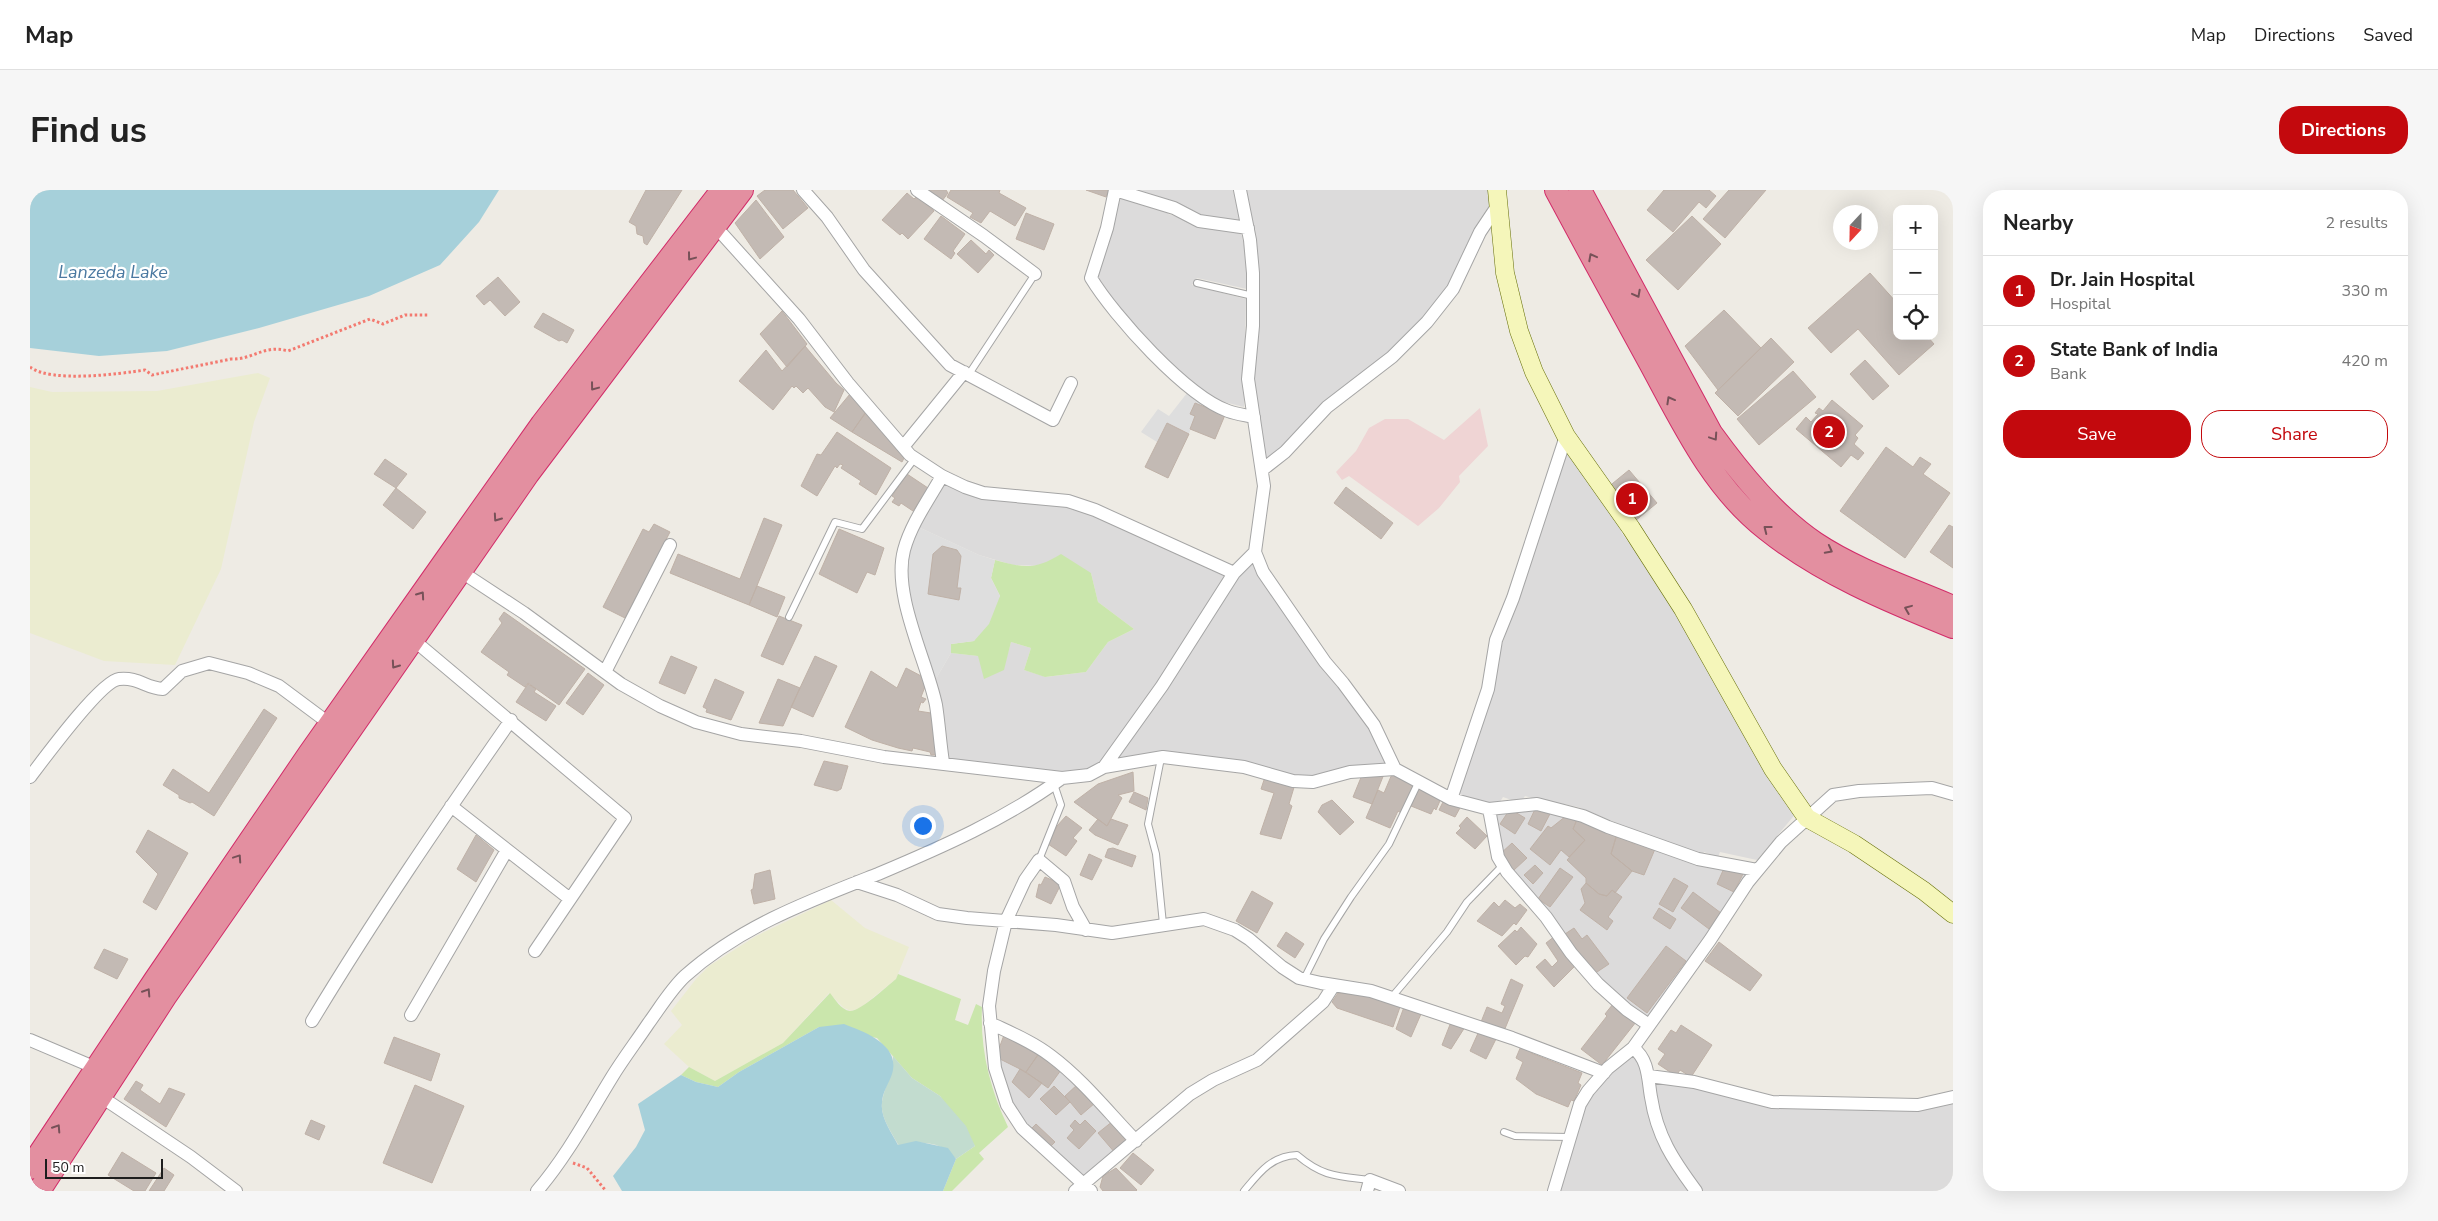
<!DOCTYPE html>
<meta charset="utf-8">
<style>
:root{--surface:#fff;--page:#f6f6f6;--text:#222;--muted:#767676;--line:#e0e0e0;--accent:#c3090d}
body{margin:0;font-family:"Nunito Sans",sans-serif;background:var(--page);color:var(--text)}
.controls{position:absolute;right:15px;top:15px;display:grid;overflow:hidden;border-radius:10px;box-shadow:0 5px 20px #0002}
.controls button{width:45px;height:45px;display:grid;place-items:center;padding:0;border:0;border-bottom:1px solid var(--line);background:var(--surface);color:var(--text);font:25px sans-serif}
.compass{position:absolute;left:1803px;top:15px;width:45px;height:45px;border-radius:50%;background:var(--surface);box-shadow:0 5px 20px #0002;rotate:202deg}
.scale{position:absolute;left:15px;bottom:12px;width:118px;box-sizing:border-box;padding-left:5px;border:2px solid #1e1e1e;border-top:0;font-size:14px;line-height:18px;white-space:nowrap;color:#1e1e1e;-webkit-text-stroke:4px #fff;paint-order:stroke}
.you{position:absolute;left:892px;top:635px;width:18px;height:18px;margin:-12px;border:4px solid #fff;border-radius:50%;background:#1a73e8;box-shadow:0 0 0 8px #1a73e833}
.badge{display:grid;place-items:center;width:32px;height:32px;border-radius:50%;background:var(--accent);color:#fff;font-size:16px;font-weight:700}
.pin{position:absolute;translate:-50% -50%;border:2px solid #fff;box-shadow:0 1px 5px #0006}
.list{margin:0;padding:0;list-style:none}
h2{display:flex;justify-content:space-between;align-items:center;height:65px;margin:0;padding:0 20px;font-size:21px}
h2 small{font-size:16px;font-weight:400;color:var(--muted)}
.list li{display:grid;grid-template-columns:32px 1fr auto;gap:15px;align-items:center;box-sizing:border-box;height:70px;padding:0 20px;border-top:1px solid var(--line)}
.list b{display:block;font-size:19px;white-space:nowrap}
.list p{margin:0;font-size:16px;white-space:nowrap;color:var(--muted)}
.list em{font-size:16px;font-style:normal;color:var(--muted)}
.actions{display:flex;gap:10px;padding:15px 20px}
.actions a{flex:1;padding:11px 0;border:1px solid var(--accent);border-radius:20px;text-align:center;font-size:18px;color:var(--accent)}
.actions .main{background:var(--accent);color:#fff}
.icon{flex:none;width:28px;height:28px;fill:none;stroke:currentColor;stroke-width:2;stroke-linecap:round;stroke-linejoin:round}
.map{position:relative;flex:none;width:1923px;height:1001px;overflow:hidden;border-radius:20px}
header{display:flex;align-items:center;gap:30px;box-sizing:border-box;height:70px;padding:0 25px;background:var(--surface);border-bottom:1px solid var(--line)}
header strong{font-size:24px}
nav{display:flex;gap:28px;margin-inline-start:auto;font-size:18px}
.intro{display:flex;align-items:center;justify-content:space-between;box-sizing:border-box;height:120px;padding:0 30px}
h1{margin:0;font-size:35px}
.button{padding:12px 22px;border-radius:20px;background:var(--accent);color:#fff;font-size:18px;font-weight:700}
main{display:flex;gap:30px;padding:0 30px}
aside{flex:1;background:var(--surface);border-radius:20px;box-shadow:0 5px 20px #0002}
.map>svg:first-child{display:block}
.residential{fill:#dcdbdb}
.commercial{fill:#efd4d4}
.farmland{fill:#ebecd0}
.grass{fill:#cae6ac}
.wetland{fill:#c2dccf}
.parking{fill:#dedede}
.water{fill:#a6d0da}
.building{fill:#c3bab4;stroke:#bfb1a7}
.lines{fill:none;stroke-linecap:round;stroke-linejoin:round}
.lane-casing{stroke:#a5a5a5;stroke-width:8}
.street-casing{stroke:#a5a5a5;stroke-width:14}
.secondary-casing{stroke:#67700a;stroke-width:19}
.highway-casing{stroke:#d22c69;stroke-width:24}
.path{stroke:#f37a70;stroke-width:3;stroke-dasharray:2.5 2.5;stroke-linecap:butt}
.lane{stroke:#fff;stroke-width:6}
.street{stroke:#fff;stroke-width:12}
.secondary{stroke:#f5f6ba;stroke-width:18}
.highway{stroke:#e38fa0;stroke-width:22}
.oneway{stroke:#775158}
.labels{text-anchor:middle;stroke-width:4.5;stroke-linejoin:round;paint-order:stroke}
.water-label{font-size:18px;font-style:italic;fill:#4b79a1;stroke:#fff}
</style>
<header>
<strong>Map</strong>
<nav><a>Map</a><a>Directions</a><a>Saved</a></nav>
</header>
<div class="intro"><h1>Find us</h1><a class="button">Directions</a></div>
<main>
<div class="map">
<svg width="1923" height="1001" viewBox="0 0 1923 1001">
<rect width="100%" height="100%" fill="#eeebe4"/>
<path class="residential" d="M1094,0h109l7,30 -2,6 -40,-8z
M1210,0h257l1,15 -71,117 -165,148 -14,-91 5,-53z
M1091,7l47,12v5l38,12 35,6 6,26v31l-50,-11 -5,7 54,14 -2,108 -28,-7 -33,-23 -33,-32 -54,-67z
M1538,262l55,76 -2,4 8,11h3l165,269 -40,48 -37,-8 -2,5 -14,-5 -2,3 -32,-10 -92,-38 -14,-3 -1,3 -38,-11 -5,7 -17,-6 -5,8 -10,1 -33,-14 107,-334z
M912,286l23,11 103,14 164,74 23,-23 88,131 52,86 -82,13 -123,-23 -101,16 -146,-13 -16,-82 10,-3 14,-24 27,3 25,14 8,-28 20,6 -7,22 22,7 40,-5 22,-30 26,-13 -36,-27 -7,-29 -49,-7 -29,-1 -34,-10 -65,-30z
M1507,614l71,23 149,43 -108,155 -22,-15 -120,-138 -18,-63z
M974,845l21,9 36,26 69,72 -49,36 -50,-49 -18,-24 -14,-43z
M1603,858l16,28 123,26 93,1 88,-6v94h-399l26,-87z"/>
<path class="commercial" d="M1450,218l8,38 -29,30 1,6 -21,26 -21,18 -69,-50 -7,4 -6,-8 20,-21 13,-23 16,-9h23l36,21z"/>
<path class="farmland" d="M228,183l12,5 -16,44 -33,147 -46,96 -71,-4 -74,-28v-246l22,5 105,-1z
M801,710l34,28 44,19 -13,32 -36,29 -9,3 -7,-3 -15,-15 -46,50 -68,38 -26,-14 -25,-23 18,-19 -11,-14 25,-32 13,-13 47,-30z"/>
<path class="grass" d="M1031,364l30,19 7,29 36,27 -26,13 -22,30 -41,5 -21,-7 7,-22 -20,-6 -7,28 -20,9 -6,-23 -27,-3v-9l23,-3 26,-45 -9,-18 4,-18c29,8 40,10 66,-6z
M868,784l63,25 -6,21 13,5 8,-21 6,3c-2,43 8,82 26,120l-29,26 5,6 -32,32h-9l13,-32 19,-13 -35,-50 -28,-18 -35,-40 -58,-11 -80,45 -21,15 -22,-5 -15,-7 8,-8 26,14 68,-38 47,-50c5,6 11,17 20,18 11,0 37,-25 46,-32z"/>
<path class="wetland" d="M863,866l19,22 28,18 26,30 9,20 -19,13c-14,-18 -36,-19 -57,-13 -7,-13 -19,-29 -17,-44 3,-18 11,-25 11,-46z"/>
<path class="parking" d="M1161,198l35,22 -36,4 5,2 -6,18 -22,-11 -10,19 -16,-10 17,-23 11,7z
M884,335l65,30 16,5 -4,18 9,18 -11,28 -15,17 -23,3v9l-14,24 -10,3 -25,-102z"/>
<path class="water" d="M0,0h469l-20,32 -39,43 -71,31 -110,32 -92,23 -68,5 -69,-8z
M814,834c21,8 57,21 48,50 -3,9 -10,19 -10,29 -2,14 10,30 16,42l18,-4 32,7 8,11 -13,32h-321l-9,-15 23,-29 9,-17 -7,-26 43,-29 15,7 22,5 21,-15 80,-45z"/>
<path class="building" d="M616,0h36l-35,55 -3,-2 -1,-7 -6,-2 -1,-8 -7,-4z
M735,0h28l15,18 -25,21 -26,-33z
M897,0h19l2,3 -6,8z
M921,0h49l-1,3 27,15 -11,18 -25,-15 -9,12 -11,-6 3,-4 -26,-16z
M1056,0h23l-3,7z
M1634,0h45l7,6 -10,12 -7,-6 -26,30 -26,-22z
M1699,0h37l-41,48 -22,-19z
M877,3l7,6 3,-3 17,15 -26,28 -6,-6 -2,2 -18,-15z
M726,10l28,37 -24,22 -25,-36z
M996,23l28,11 -10,26 -28,-11z
M911,26l24,18 -12,17 2,2 -4,6 -27,-20z
M1662,26l29,28 -43,46 -32,-30z
M941,50l15,14 3,-4 5,5 -16,18 -21,-19z
M1840,83l27,30v33h30l7,8 -35,31 -41,-46 -27,24 -23,-25z
M468,87l22,25 -15,14 -15,-16 -6,5 -8,-9z
M1694,120l37,38 -43,42 -33,-44z
M752,121l25,33 -20,23 -27,-33z
M513,123l31,17 -7,13 -5,-3 -3,1 -25,-14z
M1741,148l23,24 -56,54 -23,-23z
M775,156l31,37 8,7 -10,22 -9,-5 -17,-19 -5,5 -7,-7 -2,2 -2,-2 -19,24 -34,-29 27,-31 16,21z
M1835,170l24,26 -16,14 -23,-26z
M1763,181l23,26 -57,48 -22,-26z
M820,204l17,17 -15,21 -22,-14z
M1802,210l31,26 -8,9 3,3 -4,6 10,9 -6,7 -7,-5 -10,12 -45,-38 10,-12 5,5 7,-8 -3,-1 4,-5 4,3z
M1165,213l30,12 -10,24 -25,-10 5,-13 -5,-2z
M835,223l40,43 -3,6 -50,-30z
M1137,233l22,11 -21,44 -23,-11z
M807,242l54,36 -15,27 -17,-11 2,-3 -20,-13 2,-3 -3,-1 -3,4 -2,-2 -18,30 -16,-10 16,-32 4,1z
M1856,257l27,20 7,-10 11,7 -8,10 27,19 -45,65 -65,-47z
M355,269l22,15 -11,14 -22,-14z
M1599,280l28,33 -22,18 -28,-33z
M877,284l21,14 -15,23 -12,-8 -2,3 -7,-4 3,-4 -3,-2z
M1316,297l47,36 -12,16 -47,-36z
M366,298l30,24 -13,17 -30,-24z
M734,328l18,7 -33,80 -79,-32 8,-19 62,25z
M624,334l16,8 -45,86 -22,-11 40,-78 6,3z
M1919,335l4,2v41l-23,-16z
M809,339l45,19 -9,27 -8,-3 -10,21 -38,-19z
M912,356l15,4 4,6 -4,32h4l-2,12 -31,-6 5,-40z
M727,396l28,11 -8,20 -28,-12z
M474,422l81,57 -26,36 -31,-22 -3,4 -18,-12 2,-3 -28,-20 21,-29 -3,-4z
M749,426l23,9 -19,40 -22,-9z
M641,466l26,11 -12,27 -26,-11z
M785,466l22,10 -24,51 -22,-10z
M876,478l17,9 3,7 -5,13 5,2 -3,4 -2,-1 -3,9 13,2 7,42h-7l-1,-3 -17,-4 -1,3 -14,-3 -26,-8 -27,-13 26,-56 26,17z
M558,483l16,12 -21,30 -17,-12z
M685,489l29,13 -13,28 -25,-8 1,-3 -4,-2z
M748,489l22,9 -17,38 -24,-3z
M498,494l8,5 -2,3 22,14 -10,15 -30,-19z
M234,519l13,9 -63,98 -22,-14 -2,1 -11,-5v-3l-16,-10 10,-16 36,24z
M794,571l24,5 -7,23 -4,2 -23,-6z
M1103,582l1,19 -16,4 4,3 -15,28 -33,-24 24,-18z
M1236,584l29,10 -6,20 3,2 -11,33 -21,-5 14,-41 -13,-4z
M1354,584l-12,30 -19,-7 9,-22z
M1362,584l22,10 -13,29 -3,-2 -8,17 -24,-10 12,-28 6,3z
M1389,596l23,10 -6,14 -2,-2 -3,6 -20,-8z
M1104,602l14,6 -2,12 -17,-8z
M1415,608l16,8 -6,11 -16,-7z
M1302,610l22,22 -14,13 -22,-23 4,-7z
M1507,615l14,7 -10,19 -13,-7z
M1480,619l15,9 -10,16 -15,-10z
M1036,626l16,12 -9,10 4,3 -11,15 -18,-12 9,-18z
M1536,626l6,1 4,5 -3,7 12,11 -16,17 -8,-7 -11,15 -20,-16 18,-23 3,2z
M1437,627l20,19 -12,13 -19,-16 5,-5 -2,-2z
M1548,627l39,17 -6,20 21,17 -17,22 -3,-3 -5,6 -8,-2 -13,-11v-5l-19,-18 18,-20 -12,-11z
M1068,629l9,7 4,-7 17,6 -10,20 -23,-10 -6,-5z
M118,640l40,23 -32,57 -13,-8 15,-28 -22,-22z
M1587,644l17,10 3,-2 18,7 -11,26 -12,-4 -21,-17z
M446,645l18,15 -18,32 -19,-13z
M1482,653l15,15 -13,12 -15,-15z
M1083,658l23,8 -4,11 -27,-10 3,-8z
M1059,664l13,6 -10,20 -12,-5z
M1505,675l8,8 -10,11 -9,-9z
M1695,676l18,8 -9,18 -17,-8z
M1530,678l13,9 -23,30 -12,-8z
M740,680l5,29 -21,5 -3,-14 2,-1 2,-15z
M1015,687l16,7 -10,20 -15,-7 3,-13 2,1z
M1644,688l14,8 -15,26 -14,-8z
M1556,693l13,11 8,2 5,-6 10,7 -14,20 5,4 -6,9 -27,-20 5,-7 -4,-14z
M1222,701l21,12 -16,30 -21,-12z
M1663,702l28,21 -12,16 -28,-21z
M1475,710l10,8 5,-4 7,6 -11,15 -2,-2 -12,13 -25,-15 17,-19 5,5z
M1629,718l17,11 -6,10 -17,-11z
M1491,737l16,17 -9,13 -3,-1 -9,9 -18,-19 17,-16 2,2z
M1544,738l8,11 5,-4 22,29 -15,10 -29,-40z
M1256,742l18,12 -9,14 -18,-12z
M1525,746l21,29 -22,22 -18,-20 9,-8 7,8 6,-6 -12,-18z
M1689,752l43,33 -12,16 -45,-30z
M1636,756l20,15 -39,52 -20,-15z
M74,759l24,10 -11,20 -23,-11z
M1481,789l12,6 -19,46 -23,-9 6,-15 15,6 3,-7 -4,-2z
M1308,803l26,2 36,12 -7,20 -56,-19 -5,-6z
M1583,814l23,18 -34,43 -21,-16 26,-33 -2,-2z
M1374,817l17,7 -10,23 -15,-8z
M1421,832l14,5 -14,22 -9,-4z
M1651,835l31,20 -21,32 -11,-7 -4,6 -18,-12 7,-10 -7,-5 13,-19 5,3z
M1449,841l17,8 -10,20 -16,-8z
M974,845l21,9 13,11 -12,17 -28,-14 -1,-4z
M364,847l46,17 -9,27 -47,-18z
M1491,856l11,5 -1,2 51,20 -4,10 3,2 -7,16 -3,-1 -3,7 -32,-13 -20,-15 7,-17 -7,-4z
M1009,863l22,17 -13,18 -22,-16z
M990,879l22,14 -13,15 -17,-16z
M106,891l7,4 -3,5 20,14 9,-16 16,6 -19,33 -42,-28z
M1048,894l17,19 -14,12 -16,-19z
M385,895l49,21 -32,77 -49,-20z
M1024,896l16,16 -14,13 -16,-16z
M281,930l14,6 -6,14 -14,-6z
M1045,930l5,5 5,-5 11,11 -17,18 -12,-11 7,-8 -4,-4z
M1083,931l17,21 -14,12 -18,-21z
M1006,934l19,18 -5,5 -19,-18z
M92,962l34,21 -11,18h-11l-26,-16z
M1103,963l21,17 -13,15 -21,-17z
M134,978l10,7 -10,16h-15z
M1086,978l21,22 -1,1h-33l-3,-4 3,-11z"/>
<g class="lines">
<g class="lane-casing">
<path id="lane" d="M1167,93l56,13
M939,184l66,-100
M759,427l46,-95 27,7 53,-71
M1131,568l-13,66 8,30 7,70
M1009,670l22,-55 -7,-21
M1274,789l20,-40 27,-42 38,-53 30,-63
M1361,808l56,-66 20,-30 36,-37
M1474,942l11,4 55,1
M1214,1001c15,-18 27,-35 53,-36 26,22 40,21 73,25"/>
</g>
<g class="street-casing">
<path id="street" d="M773,0l24,27 37,53 86,95 103,55 18,-37
M887,0l67,46 51,38
M1085,0l-8,38 -16,50c23,38 95,118 137,133 8,3 17,4 26,6
M1085,0l59,18 25,13 49,7
M1210,0l10,50 3,33v53l-5,53 16,107 -9,66 8,20 62,90 18,21 31,42 21,44
M685,36l84,93 49,64 62,72 32,21 23,11 18,6 85,8 27,9 139,63
M873,257l61,-75
M1232,280l23,-18 42,-45 65,-50 35,-35 26,-33 27,-57 18,-27
M912,286c-13,23 -31,48 -38,74 -12,45 23,111 32,155 3,19 4,38 7,57
M427,379l67,44 97,71 39,22 36,16 45,12 60,7 83,16 178,21 27,-3 15,-8 59,-10 81,10 49,14 20,1 37,-10 45,-3 56,30 38,10 48,-5 46,12 25,11 90,32 59,11
M380,447l215,181 -90,133
M575,482l65,-127
M1074,577l58,-81 72,-113 21,-21
M0,587c13,-17 71,-96 89,-98 20,-2 26,9 44,10l19,-18 27,-8 39,10 31,13 51,38
M1421,609l37,-110 8,-49 17,-42 53,-162
M421,616l119,93
M1459,619l9,48 9,15 39,45 25,36 27,31 29,26 22,15
M827,692l40,13 41,19 29,4 89,7 56,8 92,-14 31,11 14,9 33,28 17,11 22,5 50,8 141,47 92,35
M1056,740l-13,-23 -9,-26 -25,-21 -14,20 -19,41 -12,50 -5,35 6,62 12,37 15,23 69,63
M381,825l96,-165
M282,831c62,-103 130,-202 199,-301
M960,833c21,10 43,19 61,33 32,24 57,56 85,85
M0,850l66,28
M1603,858c16,11 15,33 18,49 6,39 22,63 45,94
M1619,886l45,6 78,20 146,3 35,-8
M70,906l91,61 45,34
M507,1001c30,-35 51,-75 75,-114 11,-18 24,-35 36,-53 11,-15 23,-35 37,-48 56,-50 124,-75 193,-102 64,-27 128,-55 184,-96
M1045,1001l115,-97 23,-14 44,-20 66,-58 11,-17
M1337,1001l3,-11 29,11
M1524,1001l26,-87 8,-13 20,-23 25,-20 77,-108 38,-58 33,-40 52,-47 26,-4 73,-3 21,6"/>
</g>
<g class="secondary-casing">
<path id="secondary" d="M1467,0l8,83 14,58 15,41 32,64 65,92 52,81 90,160 34,49 47,26 70,47 29,23"/>
</g>
<g class="highway-casing">
<path id="highway" d="M1526,0c31,58 62,115 94,173 32,59 62,124 116,166 55,44 122,72 187,98
M1550,0l131,243c29,40 63,82 104,110 42,28 92,44 138,64
M0,978l125,-188 154,-226 136,-193 97,-137 180,-234
M9,1001l126,-194 363,-523 214,-284"/>
</g>
<path class="path" d="M0,177c21,16 88,7 115,3l7,5 79,-16c22,1 33,-15 57,-8l82,-32 13,5 22,-9h24
M543,973l14,5 19,23"/>
<use href="#lane" class="lane"/>
<use href="#street" class="street"/>
<use href="#secondary" class="secondary"/>
<use href="#highway" class="highway"/>
</g>
<defs><path id="oneway-chevron" d="M-2-3.5L2.5 0L-2 3.5" fill="none" stroke-width="1.6" stroke-linecap="round" stroke-linejoin="round" transform="scale(1.25)"/></defs>
<g class="oneway">
<use href="#oneway-chevron" transform="translate(661 67) rotate(127)"/>
<use href="#oneway-chevron" transform="translate(1562 67) rotate(-118)"/>
<use href="#oneway-chevron" transform="translate(1607 104) rotate(62)"/>
<use href="#oneway-chevron" transform="translate(564 197) rotate(127)"/>
<use href="#oneway-chevron" transform="translate(1640 210) rotate(-119)"/>
<use href="#oneway-chevron" transform="translate(1684 247) rotate(56)"/>
<use href="#oneway-chevron" transform="translate(467 328) rotate(125)"/>
<use href="#oneway-chevron" transform="translate(1737 339) rotate(-142)"/>
<use href="#oneway-chevron" transform="translate(1799 360) rotate(28)"/>
<use href="#oneway-chevron" transform="translate(391 405) rotate(-55)"/>
<use href="#oneway-chevron" transform="translate(1878 419) rotate(-158)"/>
<use href="#oneway-chevron" transform="translate(365 475) rotate(125)"/>
<use href="#oneway-chevron" transform="translate(208 668) rotate(-56)"/>
<use href="#oneway-chevron" transform="translate(117 802) rotate(-57)"/>
<use href="#oneway-chevron" transform="translate(27 938) rotate(-57)"/>
</g>
<g class="labels">
<g class="water-label">
<text x="83" y="88">Lanzeda Lake</text>
</g>
</g>
</svg>
<div class="controls">
<button>+</button>
<button>−</button>
<button><svg class="icon" aria-label="locate" viewBox="0 0 24 24"><circle cx="12" cy="12" r="6"/><path d="M12 2v4M12 18v4M2 12h4M18 12h4"/></svg></button>
</div>
<svg class="compass" viewBox="-18 -18 36 36"><path d="M0-13l5 13h-10z" fill="#e53935"/><path d="M0 13l5-13h-10z" fill="#767676"/></svg>
<div class="scale">50 m</div>
<div class="you"></div>
<div class="pin badge" style="left:1602px;top:309px">1</div>
<div class="pin badge" style="left:1799px;top:242px">2</div>
</div>
<aside>
<h2>Nearby<small>2 results</small></h2>
<ul class="list">
<li><span class="badge">1</span><div><b>Dr. Jain Hospital</b><p>Hospital</p></div><em>330 m</em></li>
<li><span class="badge">2</span><div><b>State Bank of India</b><p>Bank</p></div><em>420 m</em></li>
</ul>
<div class="actions"><a class="main">Save</a><a>Share</a></div>
</aside>
</main>
